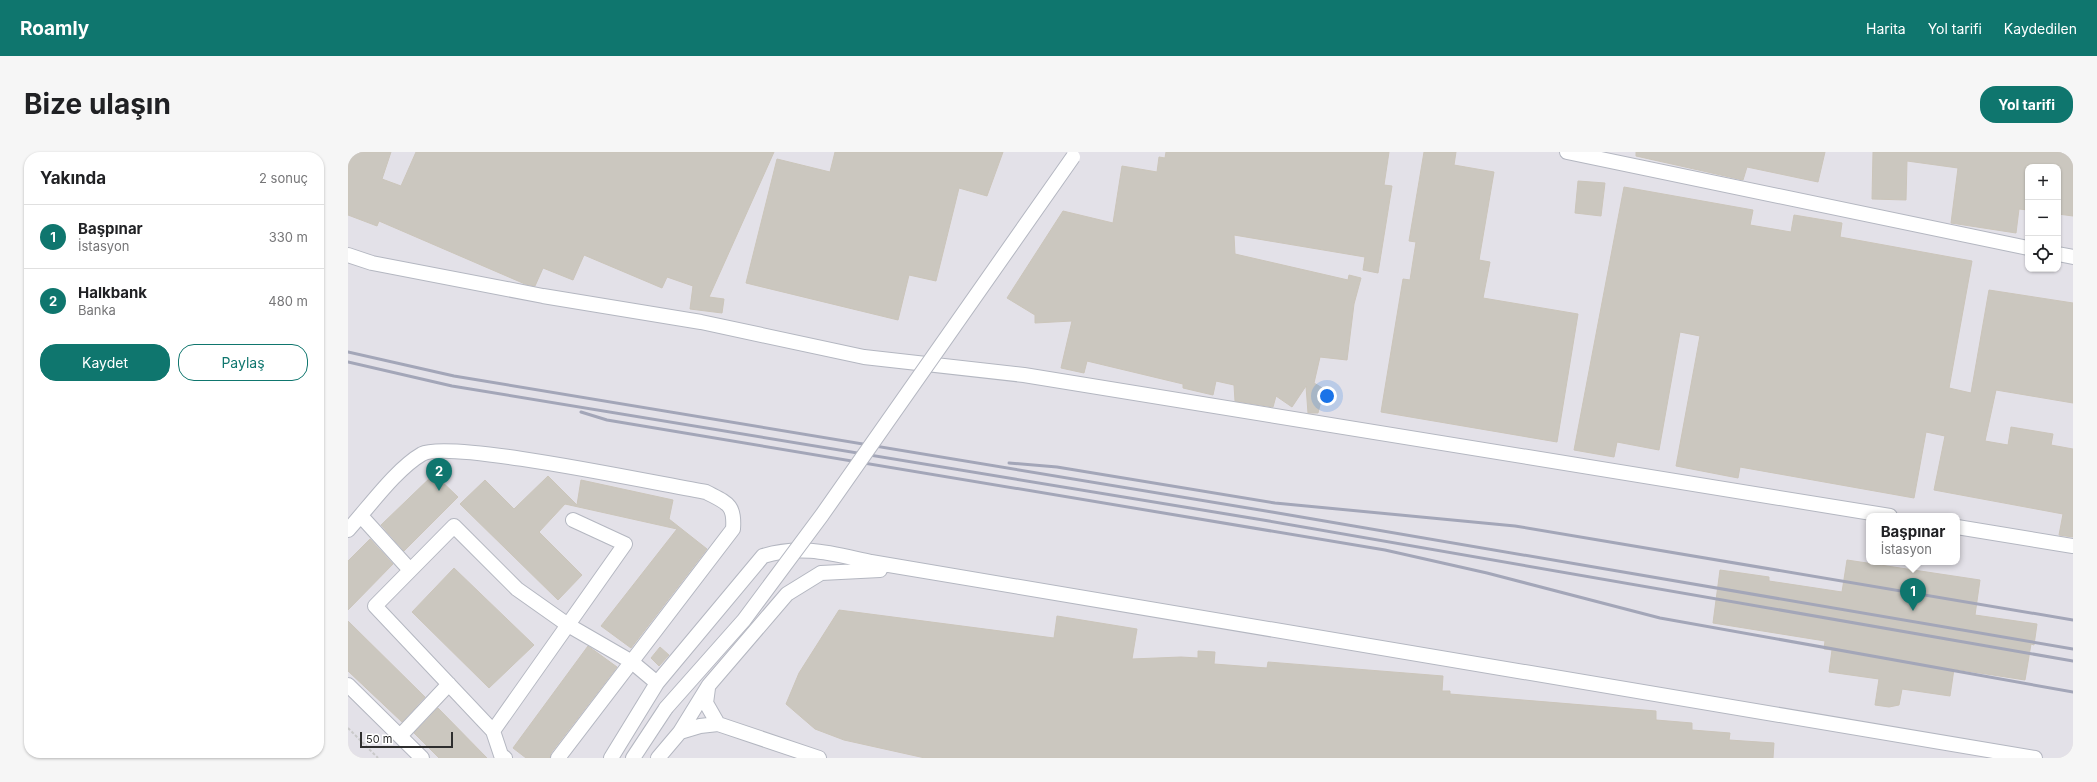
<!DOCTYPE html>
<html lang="tr">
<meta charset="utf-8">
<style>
:root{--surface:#fff;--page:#f6f6f6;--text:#202124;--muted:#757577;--line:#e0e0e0;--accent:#0f766e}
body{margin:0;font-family:Inter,sans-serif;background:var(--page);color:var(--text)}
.controls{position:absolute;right:12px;top:12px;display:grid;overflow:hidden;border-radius:8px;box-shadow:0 1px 3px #0004}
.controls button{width:36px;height:36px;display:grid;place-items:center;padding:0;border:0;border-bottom:1px solid var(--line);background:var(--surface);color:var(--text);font:20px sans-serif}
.scale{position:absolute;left:12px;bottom:10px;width:93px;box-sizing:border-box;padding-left:4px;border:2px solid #2e2e2e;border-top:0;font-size:11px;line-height:14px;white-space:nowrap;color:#2e2e2e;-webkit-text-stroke:3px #fff;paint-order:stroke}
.you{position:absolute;left:979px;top:244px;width:14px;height:14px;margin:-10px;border:3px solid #fff;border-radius:50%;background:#1a73e8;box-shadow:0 0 0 6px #1a73e833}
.badge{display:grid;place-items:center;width:26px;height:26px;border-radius:50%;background:var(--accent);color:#fff;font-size:13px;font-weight:700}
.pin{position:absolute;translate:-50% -33px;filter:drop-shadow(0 1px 2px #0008)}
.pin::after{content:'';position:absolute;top:21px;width:14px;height:12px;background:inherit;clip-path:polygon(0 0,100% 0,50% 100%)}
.popup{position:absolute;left:1518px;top:361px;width:94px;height:52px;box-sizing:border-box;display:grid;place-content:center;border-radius:8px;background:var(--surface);filter:drop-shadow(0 1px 3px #0005);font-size:13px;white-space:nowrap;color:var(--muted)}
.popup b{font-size:15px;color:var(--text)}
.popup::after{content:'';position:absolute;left:50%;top:100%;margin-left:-8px;border:8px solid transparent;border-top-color:var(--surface)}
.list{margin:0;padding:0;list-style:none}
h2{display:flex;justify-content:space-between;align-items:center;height:52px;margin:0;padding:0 16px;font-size:17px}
h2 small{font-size:13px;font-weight:400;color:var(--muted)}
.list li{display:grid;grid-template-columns:26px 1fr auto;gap:12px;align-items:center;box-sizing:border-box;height:64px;padding:0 16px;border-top:1px solid var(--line)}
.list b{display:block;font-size:15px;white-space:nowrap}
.list p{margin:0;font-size:13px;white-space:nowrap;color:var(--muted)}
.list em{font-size:13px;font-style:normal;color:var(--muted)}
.actions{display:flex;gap:8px;padding:12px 16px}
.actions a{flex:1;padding:9px 0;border:1px solid var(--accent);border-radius:16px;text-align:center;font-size:14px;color:var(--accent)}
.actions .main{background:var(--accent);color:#fff}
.icon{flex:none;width:22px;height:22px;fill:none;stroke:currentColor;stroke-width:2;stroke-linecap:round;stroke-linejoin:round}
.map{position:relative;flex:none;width:1725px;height:606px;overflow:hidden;border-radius:16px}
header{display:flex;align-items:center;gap:24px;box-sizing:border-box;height:56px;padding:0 20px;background:var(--accent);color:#fff}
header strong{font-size:19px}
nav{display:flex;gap:22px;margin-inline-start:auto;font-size:14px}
.intro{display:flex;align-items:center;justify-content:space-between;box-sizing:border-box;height:96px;padding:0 24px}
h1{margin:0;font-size:28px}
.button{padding:10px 18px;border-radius:16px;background:var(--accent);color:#fff;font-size:14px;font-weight:700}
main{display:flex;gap:24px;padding:0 24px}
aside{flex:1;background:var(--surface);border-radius:16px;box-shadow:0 1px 3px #0004}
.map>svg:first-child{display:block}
.industrial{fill:#e3e1e8;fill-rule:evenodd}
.building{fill:#cbc7bf;stroke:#cbc5ba}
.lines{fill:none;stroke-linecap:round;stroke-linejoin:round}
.minor-casing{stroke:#b4b7c1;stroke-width:16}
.path{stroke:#c9c9c9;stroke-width:2;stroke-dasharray:3 2;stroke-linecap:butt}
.minor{stroke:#fff;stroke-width:14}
.rail{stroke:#a3a6b8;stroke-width:3}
.minor-bridge-casing{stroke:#b4b7c1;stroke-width:16;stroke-linecap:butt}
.minor-bridge{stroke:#fff;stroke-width:14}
</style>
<header>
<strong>Roamly</strong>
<nav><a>Harita</a><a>Yol tarifi</a><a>Kaydedilen</a></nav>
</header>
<div class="intro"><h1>Bize ulaşın</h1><a class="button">Yol tarifi</a></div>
<main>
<aside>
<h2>Yakında<small>2 sonuç</small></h2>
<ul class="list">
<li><span class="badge">1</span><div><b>Başpınar</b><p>İstasyon</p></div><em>330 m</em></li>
<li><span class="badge">2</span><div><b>Halkbank</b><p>Banka</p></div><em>480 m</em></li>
</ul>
<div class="actions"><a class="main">Kaydet</a><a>Paylaş</a></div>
</aside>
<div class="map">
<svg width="1725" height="606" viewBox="0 0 1725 606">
<rect width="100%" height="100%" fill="#efe9e1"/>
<path class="industrial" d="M0,0h1725v606h-1725zM1680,15h30v102h-30zM1521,364h88v46h-88z"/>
<path class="building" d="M0,0h43l-9,27 19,7 15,-34h358l-65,145 15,2 -2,14 -32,-4 3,-23 -26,-9 -5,11 -78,-33 -11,25 -30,-12 -8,18 -10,-2 -146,-63 -2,5 -29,-11z
M487,0h168l-16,44 -28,-8 -23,93 -27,-6 -11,45 -152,-37 31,-124 53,13z
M818,0h223l-5,33 8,1 -14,87 -15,-3 2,-13 -131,-22 1,19 113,26 1,-5 12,3 -7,26 -7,56 -27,-3 -6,26 10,6 -6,24h-10l-2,-27 -14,21 -16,-11 -3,11 -38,-6 -1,-16 -18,-4 -3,14 -30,-7v-4l-96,-23 -3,12 -23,-5 11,-47 -37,2v-8l-28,-17 56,-87 50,12 9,-57 35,6 2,-15 6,1z
M1076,0h32l-2,13 40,7 -15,88 11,2 -7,36 95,16 -21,128 -176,-30 22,-133 7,1 6,-38 -7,-1z
M1288,0h189l-7,30 -71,-15 -4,13 -107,-24z
M1525,0h200v64l-15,-2v-47h-30v43l-9,-1 -3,24 -65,-10 7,-55 -51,-7 -1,39 -34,-1z
M1230,29l27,2 -4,33 -26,-3z
M1276,35l129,23 -3,15 41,7 3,-17 48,8 -2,14 132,24 -23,127 22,5 18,-103 84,13v100l-77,-13 -11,51 23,4 3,-18 42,7 -2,11 22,4v88l-14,-2 4,-21 -129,-24 11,-54 -19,-4 -12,66 -174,-31 -2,11 -62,-12 24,-130 -20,-4 -21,118 -42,-8 -3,15 -40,-7z
M86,322l24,23 -54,54 -23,-26z
M200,324l29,29 4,-25 92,20 -4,19 38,30 -76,99 -30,-22 76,-97 -112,-25 -26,28 43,43 -24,25 -98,-96 25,-24 29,29z
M22,387l23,25 -45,46v-49z
M1499,408l133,20 -5,35 62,9 -3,21 -3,-1 -6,36 -71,-11 -4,27 -48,-7 -3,16 -10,2 -14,-2 4,-26 -50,-7 3,-22 -8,-1 1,-8 -112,-18 7,-53 49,7v4l73,11z
M106,416l80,77 -45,43 -77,-76z
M491,458l215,28 3,-22 80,13 -5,30 49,-2 17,1v-7l17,1 -1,12 53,4 1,-6 175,14 -1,15h8v3l206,17v9l36,3v7l38,3 -1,7 45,3 -1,15h-848l-81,-18 -29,-11 -29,-25 13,-31z
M0,469l77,76 -23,25 -54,-51z
M240,494l29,21 -66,86 -1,5h-24l-13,-10z
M312,495l9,8 -10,11 -8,-8z
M90,556l49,50h-48l-25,-25z"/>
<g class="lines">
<g class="minor-casing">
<path id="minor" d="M1219,0l461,96
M1710,102l15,3
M0,103l24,8 171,33 158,26 163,35 160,18 866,141
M13,364l49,54
M1609,375l116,19
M0,378c21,-23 48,-61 74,-76 28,-15 241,31 284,38 21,11 29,12 27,37l-175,229
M0,533l74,73
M360,536l-2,15 12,21
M145,579l132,-187 -52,-24
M332,580l20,-6 18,-2 101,34
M52,584l49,-52
M157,606l-4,-3 -8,-24 -118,-125 79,-80 63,63 51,36 64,37 25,21
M263,606l46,-75 106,-127c39,-12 70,-2 108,6l1164,196
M285,606l33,-50
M310,606l22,-26 29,-47 78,-91 34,-21 59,-3"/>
</g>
<path class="path" d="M0,576l30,30"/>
<use href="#minor" class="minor"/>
<path class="rail" d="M0,200l106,24 818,136 801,137
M0,210l104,24 817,135 804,140
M233,260l26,8 778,130 102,23 173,45 413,74
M661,311l48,4 218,36 240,23 558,94"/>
<g class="minor-bridge-casing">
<path id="minor-bridge" d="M318,556l78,-88 78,-105 251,-358"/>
</g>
<use href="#minor-bridge" class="minor-bridge"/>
</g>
</svg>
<div class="controls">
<button>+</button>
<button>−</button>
<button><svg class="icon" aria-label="locate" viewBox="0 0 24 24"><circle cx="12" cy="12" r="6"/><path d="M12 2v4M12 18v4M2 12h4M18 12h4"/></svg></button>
</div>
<div class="scale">50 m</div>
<div class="you"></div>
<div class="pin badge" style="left:1565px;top:459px">1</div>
<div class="popup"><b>Başpınar</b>İstasyon</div>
<div class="pin badge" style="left:91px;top:339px">2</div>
</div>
</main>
